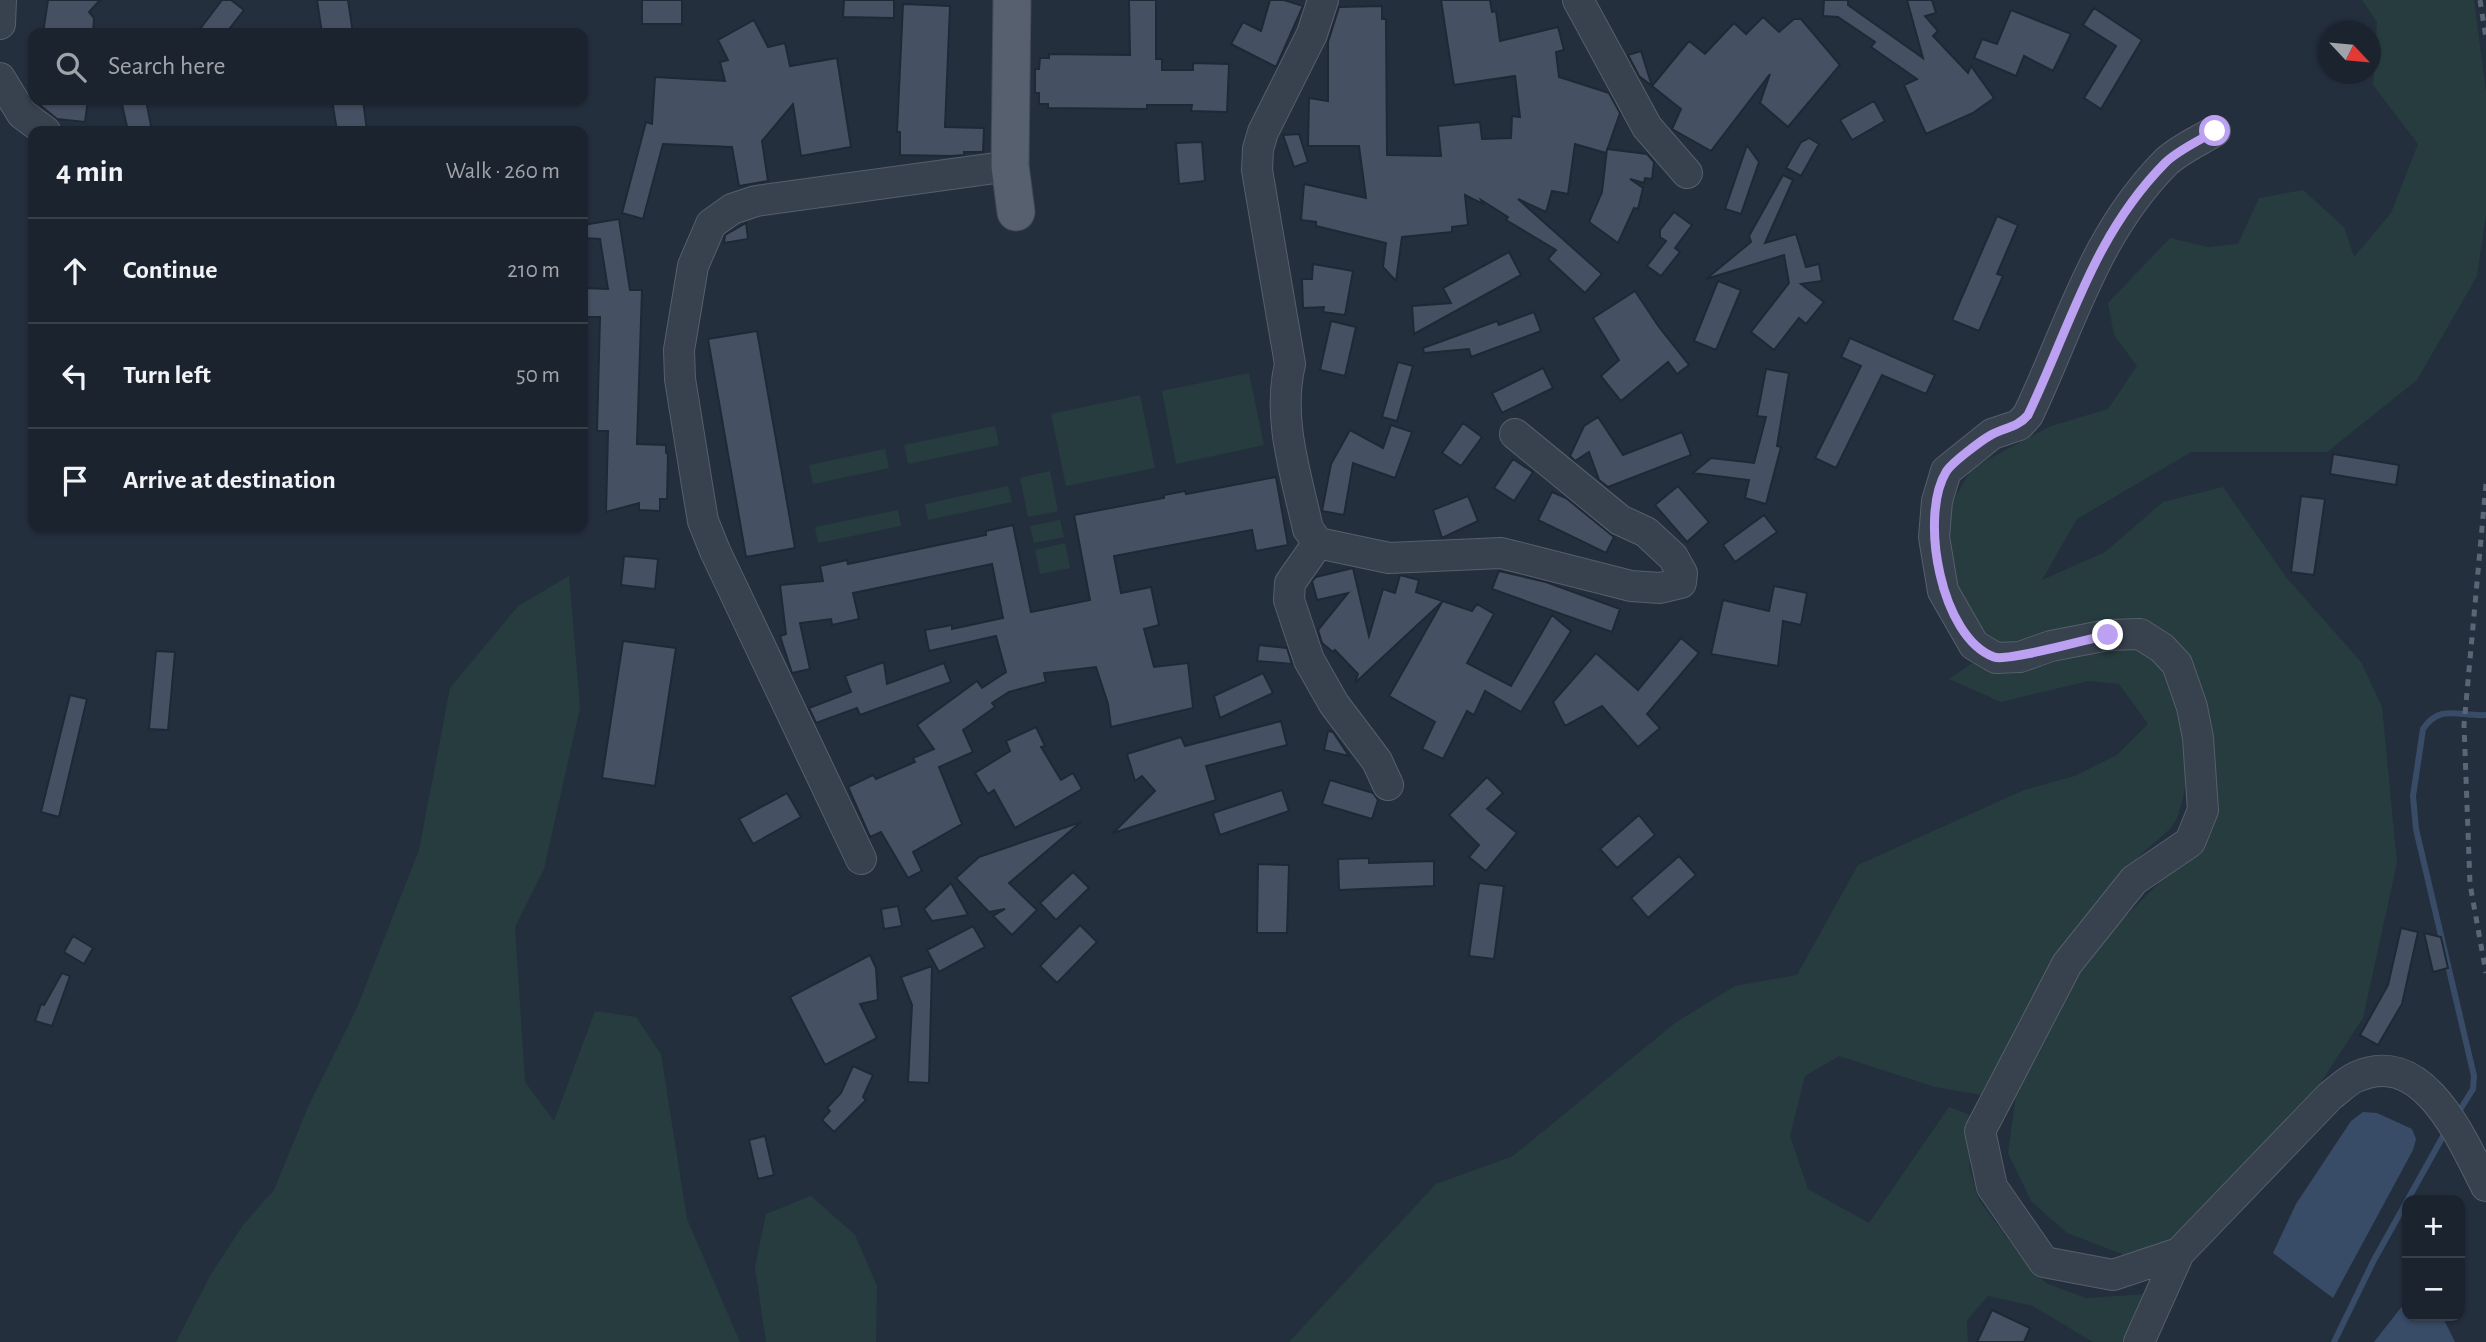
<!DOCTYPE html>
<meta charset="utf-8">
<style>
:root{--surface:#1b232e;--page:#282f3a;--text:#f1f3f6;--muted:#a0a4aa;--line:#39404a}
body{margin:0;font-family:"Alegreya Sans",sans-serif;background:var(--page);color:var(--text)}
.controls{position:absolute;right:21px;bottom:21px;display:grid;overflow:hidden;border-radius:14px;box-shadow:0 2px 5px #0004}
.controls button{width:63px;height:63px;display:grid;place-items:center;padding:0;border:0;border-bottom:2px solid var(--line);background:var(--surface);color:var(--text);font:35px sans-serif}
.compass{position:absolute;left:2318px;top:21px;width:63px;height:63px;border-radius:50%;background:var(--surface);box-shadow:0 2px 5px #0004;rotate:116deg}
.stop{position:absolute;width:21px;height:21px;margin:-16px;border:5px solid #bca0f2;border-radius:50%;background:#fff}
.stop.end{background:#bca0f2;border-color:#fff;box-shadow:0 2px 7px #0008}
.list{margin:0;padding:0;list-style:none}
h2{display:flex;justify-content:space-between;align-items:center;height:91px;margin:0;padding:0 28px;font-size:30px}
h2 small{font-size:23px;font-weight:400;color:var(--muted)}
.list li{display:grid;grid-template-columns:46px 1fr auto;gap:21px;align-items:center;box-sizing:border-box;height:105px;padding:0 28px;border-top:2px solid var(--line)}
.list b{display:block;font-size:26px;white-space:nowrap}
.list em{font-size:23px;font-style:normal;color:var(--muted)}
.icon{flex:none;width:38px;height:38px;fill:none;stroke:currentColor;stroke-width:2;stroke-linecap:round;stroke-linejoin:round}
.map{position:relative;flex:none;width:2486px;height:1342px;overflow:hidden}
.search{position:absolute;background:var(--surface);box-shadow:0 2px 5px #0004;left:28px;top:28px;width:560px;height:77px;display:flex;align-items:center;gap:18px;box-sizing:border-box;padding:0 24px;border-radius:14px;color:var(--muted);font-size:26px}
.panel{position:absolute;background:var(--surface);box-shadow:0 2px 5px #0004;left:28px;top:126px;width:560px;height:406px;border-radius:14px}
.map>svg:first-child{display:block}
.green{fill:#263c3f}
.water{fill:#394c67}
.lines{fill:none;stroke-linecap:round;stroke-linejoin:round}
.stream{stroke:#394c67;stroke-width:6}
.building{fill:#455162;stroke:#1f2835;stroke-width:2}
.minor-casing{stroke:#565f6c;stroke-width:32}
.major-casing{stroke:#414a57;stroke-width:39}
.minor{stroke:#38414e;stroke-width:30}
.major{stroke:#56606e;stroke-width:37}
.rail{stroke:#5a6575;stroke-width:5;stroke-dasharray:7 7;stroke-linecap:butt}
.route{stroke:#bca0f2;stroke-width:9}
</style>
<div class="map">
<svg width="2486" height="1342" viewBox="0 0 2486 1342">
<rect width="100%" height="100%" fill="#242f3e"/>
<path class="green" d="M2362,0h112l12,92v123l-9,61 -60,104 -90,72h-136l-114,67 -35,61 63,-28 58,-50 60,-15 63,90 75,85 21,45 15,156 -34,155 -44,67 -90,102 -60,58 -34,14 -68,-26 -36,-32 -23,-48 9,-65 31,-71 44,-67 82,-82 34,-29 10,-29 -7,-36 -2,-63 -9,-30 -30,-43 -21,-13 -58,-2 -67,23 -28,-4 -34,-27 -18,-72 8,-40 20,-35 79,-42 57,-17 29,-43 -23,-31 -6,-32 62,-65 38,9 30,-3 21,-46 44,-8 41,37 10,30 37,-44 27,-69 -45,-59 4,-63z
M1249,373l15,72 -88,19 -14,-73z
M1140,395l15,73 -89,18 -15,-72z
M995,426l4,19 -91,19 -4,-19z
M885,449l4,19 -76,16 -4,-19z
M1050,471l8,40 -30,6 -8,-39z
M1008,486l4,16 -84,18 -3,-16z
M898,510l3,16 -83,17 -3,-16z
M1060,520l4,17 -30,6 -4,-17z
M1065,543l5,25 -30,6 -5,-24z
M569,576l11,132 -36,161 -29,58 10,155 29,39 41,-110 41,6 25,37 26,165 53,123h-564l34,-66 33,-51 31,-35 34,-83 48,-97 63,-160 31,-162 68,-82z
M2104,644c9,0 23,-2 32,1 51,22 61,131 40,175 -5,11 -21,21 -30,30 -29,26 -47,43 -63,79l-100,166 -48,-8 -96,-31 -34,20 -15,60 18,53 61,34 80,-116 26,10 -6,50 10,33 54,73 15,11 38,14 63,-4 -5,16 -22,32h-29l-60,-36 -45,-10 -21,24 1,22h-679l147,-158 77,-28 162,-133 60,-37 62,-11 61,-110 166,-75 51,-14 42,-21 31,-31 -29,-40 -31,-3 -87,21 -52,-23 23,-16 38,11 37,-9z
M811,1196l44,39 22,51 -1,56h-110l-11,-75 11,-53z"/>
<path class="water" d="M2363,1112l14,1 35,16 4,10 -3,11 -80,148 -60,-45 23,-49 55,-83z
M2407,1300v16h35l13,26h-81z"/>
<g class="lines">
<path class="stream" d="M2458,1113l15,-24 1,-13 -58,-247 -3,-33 10,-67c17,-26 37,-12 63,-14
M2334,1342l40,-82 72,-129"/>
</g>
<path class="building" d="M48,0h52l-11,12 5,6 -1,15h-50z
M222,0h9l13,10 -18,23h-29z
M317,0h31l5,33h-31z
M642,0h40v24h-40z
M844,0h50v18l-51,-1z
M1129,0h27v59h6v11h31v-7l36,1 -2,48 -36,-1 1,-6h-45v4l-99,-1v-4h-9v-11h-4v-24h4l1,-11h9v-4l81,1z
M1270,0h14l19,6 -27,61 -45,-23 12,-22 18,9z
M1441,0h49l2,12 4,-1 4,30 58,-14 6,23 -8,2 3,25 50,16 11,20 -14,40 -31,-9 -7,50 -16,-3 -6,21 -28,-13 84,75 -17,19 -37,-34 8,-9 -50,-30 2,-3 -27,-17 2,4 -18,-9 3,30 -16,2v5l-50,5 -6,44 -13,-14 3,-24 -70,-17v-4l-15,-2 3,-36 62,14 -7,-52h-51l1,-48 19,3v-59l11,-35 43,-1v13h4l1,136 54,1 -3,-30 42,-4 2,17 29,-1 1,-22 8,1 -5,-41 -61,9z
M1824,0h24v5l75,53 -16,-58h25l4,13 -11,3 13,15 -5,5 35,37 3,-7 23,32 -21,15 -47,21 -22,-49 13,-6 -46,-32 4,-5 -37,-25 -15,-1z
M903,4l47,2 -5,121 39,1 -1,24h-19v3l-13,1 -51,-1v-23h-3z
M2094,8l48,32 -41,69 -17,-11 32,-52 -33,-21z
M2011,10l60,24 -18,37 -29,-15 -8,20 -42,-18 8,-19 15,5z
M1763,17l16,15 15,-13h7l39,46 -52,62 -28,-24 10,-29 -59,77 -39,-22 9,-20 -29,-23 37,-45 16,13 29,-31 12,11z
M754,20l14,27 17,-4 5,23 47,-8 14,89 -50,9 -8,-52 -31,37 6,40 -29,5 -7,-39 -69,-3 -20,75 -21,-6 24,-91 6,2 3,-47 70,4 -5,-19 8,-2 -10,-20z
M1641,51l11,35 -13,-10 -11,-21z
M42,100h46l-3,22 -28,-3 -16,-13z
M121,100h25l6,31h-24z
M332,100h31l4,31h-30z
M1874,101l11,20 -33,19 -12,-20z
M1299,134l9,28 -14,5 -11,-32z
M1809,138l10,6 -18,32 -15,-8 15,-26z
M1202,142l3,39 -26,3 -3,-41z
M1747,145l12,17 -18,52 -16,-5z
M1607,149l40,5 7,8 -2,17 -7,-1 -1,5 -14,-4 13,9 -5,21 -4,-1 -16,35 -29,-21 13,-30z
M1783,175l10,5 -28,63 31,-9 10,33 13,-3 3,17 -21,3 23,18 -18,22 -7,-6 -25,32 -23,-18 38,-49 -5,-28 -78,24 45,-37 -2,-6z
M1674,212l18,13 -17,23 5,4 -19,24 -14,-10 19,-25 -6,-4v-7z
M1997,216l21,9 -21,49 6,2 -24,55 -27,-11z
M619,219l11,71h12l-5,154 29,1v8l2,1 -1,45h-7v12l-21,-1v-7l-33,9 2,-81h-11l3,-114h-17v-29l25,1 -8,-50 -17,-1v-13z
M746,223l2,16 -24,4 1,-8z
M1509,252l12,23 -107,59 -2,-28 39,-3 -8,-15z
M1313,264l40,7 -8,44 -22,-3 1,-5 -21,1 -1,-29h10z
M1718,281l23,9 -25,60 -22,-9z
M1635,291l24,36 30,38 -12,9 -9,-12 -47,39 -20,-25 18,-16 -26,-42z
M1534,312l7,19 -70,26 -2,-8 -45,4 -1,-5 74,-27 2,4z
M1331,321l25,6 -11,49 -25,-6z
M757,331l38,217 -49,9 -38,-218z
M1850,338l85,37 -9,19 -44,-19 -46,93 -21,-10 46,-92 -20,-9z
M1398,362l15,4 -16,55 -15,-4z
M1543,368l10,20 -51,25 -10,-20z
M1766,369l23,4 -12,73 4,1 -15,57 -21,-6 4,-18 -56,-7 18,-15 43,5 12,-46 -9,-1z
M1598,417l25,38 59,-23 9,23 -83,32 -9,-7 -10,-28 -14,9 -5,-5 14,-30z
M1463,423l19,14 -21,29 -19,-13z
M1391,425l21,7 -17,46 -42,-15 -9,52 -22,-4 9,-47 19,-34 33,18z
M2333,454l66,11 -3,20 -66,-11z
M1513,459l20,13 -19,29 -20,-13z
M1276,477l12,68 -32,6 -4,-21 -138,26 7,37 30,-6 8,38 -15,4 10,38 34,-4 5,45 -82,19 -3,-23 -12,-37 -52,6 2,9 -37,10 -17,11 3,4 -32,23 10,22 -34,15 23,57 -49,28 9,19 -14,7 -27,-46 -11,5 -22,-50 25,-12 3,4 39,-17 -2,-4 21,-9 -17,-24 60,-44 5,7 24,-16 -10,-36 -67,15 -4,-21 27,-5v4l51,-11 -11,-54 -139,29 6,26 -27,6 -1,-6 -31,4 10,46 -18,4 -12,-37 6,-2 -6,-49 43,-4 -3,-15 27,-6 1,4 138,-29v-4l27,-6 18,87 59,-12 -16,-85 90,-17v-3l21,-4 1,3z
M1678,486l31,36 -22,20 -32,-37z
M1552,492l14,6 48,39 -8,16 -68,-33z
M1468,496l10,25 -36,17 -9,-28z
M2301,496l24,3 -11,76 -23,-3z
M1764,515l13,17 -42,30 -12,-17z
M624,556l34,3 -3,30 -34,-4z
M1353,568l16,68 14,-47 12,4 5,-18 19,5 -3,12 56,19 5,-7 17,10 -27,49 44,23 41,-71 19,16 -50,81 -36,-21 -11,24 -7,-4 -24,48 -21,-10 13,-27 -46,-26 53,-94 -87,81 3,-9 -23,-24 -2,2 -11,-9 -4,-13 30,-37 -31,7 -5,-19 4,-4z
M1499,571l47,11 74,27 -8,23 -120,-43z
M1774,586l33,7 -6,32 -18,-4 -5,45 -67,-12 12,-54 46,11z
M1681,638l18,15 -52,61 13,14 -22,19 -36,-41 -37,20 -12,-24 43,-49 42,37z
M623,641l53,7 -21,138 -53,-8z
M1259,645l28,3 5,16 -35,-3z
M156,651l19,1 -7,78 -19,-1z
M884,662l3,22 57,-21 7,19 -91,33 -3,-7 -41,15 -7,-15 42,-16 -6,-16z
M1263,673l10,20 -53,25 -6,-22z
M70,695l17,4 -28,118 -18,-5z
M1281,721l6,24 -81,21 10,34 -103,33 42,-42 -13,-15 -7,5 -8,-27 54,-17 4,9z
M1036,727l9,19 -4,1 20,33 12,-7 9,16 -67,39 -21,-38 -6,4 -13,-21 35,-22 -4,-10z
M1328,731l5,1 16,24 -25,-6z
M1487,777l16,16 -16,16 30,24 -31,38 -17,-14 10,-12 -30,-30z
M1330,780l43,13 5,7 -6,19 -50,-15z
M1282,790l7,21 -69,24 -7,-22z
M787,793l14,24 -48,27 -14,-25z
M1639,815l16,20 -38,33 -17,-19z
M1081,822l-72,61 28,27 -25,25 -19,-19 12,-7 -16,3 -33,-34 23,-21z
M1679,856l17,19 -48,43 -17,-20z
M1369,858v5l65,-2v25l-95,4 -1,-31z
M1258,864l31,1 -2,68h-30z
M1073,872l16,16 -33,32 -16,-17z
M951,883l17,32 -36,6 -8,-12z
M1479,883l25,3 -10,73 -25,-3z
M898,906l4,20 -18,3 -3,-20z
M1080,925l17,17 -40,41 -17,-17z
M973,926l12,21 -46,25 -12,-22z
M2401,928l17,4 -16,72 -24,41 -18,-10 28,-50z
M2424,933l17,4 7,31 -15,4z
M73,936l20,12 -9,16 -20,-12z
M870,955l6,13 2,32 -18,4 17,34 -52,27 -35,-68z
M932,966l-3,117 -21,-1 4,-77 -11,-28z
M62,973l8,3 -18,50 -17,-5 6,-17 3,1z
M853,1066l20,9 -10,22 3,3 -32,32 -12,-12 8,-9 -3,-3 14,-15z
M765,1136l9,39 -16,4 -9,-39z
M1992,1310l38,18 -6,14h-47z"/>
<g class="lines">
<g class="minor-casing">
<path id="minor" d="M1578,0l69,127 40,46
M0,24l1,-24
M0,78l22,36 23,17
M2215,131c-16,10 -37,19 -50,32 -72,74 -94,162 -137,252l-9,10 -27,9 -46,37 -9,30 -3,36 9,54 31,54 22,13 24,-1 31,-11 57,-11 32,-1 22,14 15,16 15,43 6,31 5,72 -13,32 -56,38 -67,84 -87,167 12,56 52,75 69,13 66,-22 151,-157c8,-6 17,-15 26,-19 68,-31 106,63 130,109
M1318,543l-10,-14c-12,-55 -31,-110 -18,-165l-33,-194 1,-21 5,-17 49,-98 11,-34
M1388,785l-11,-24 -43,-57 -25,-44 -20,-60 1,-17 28,-40 71,15 112,-5 130,33 29,2 21,-5 1,-10 -9,-16 -27,-25 -26,-12 -105,-86
M861,859l-146,-308 -12,-30 -5,-30 -18,-112 -1,-29 14,-84 18,-42 21,-15 24,-8 254,-35
M2139,1342l40,-89"/>
</g>
<g class="major-casing">
<path id="major" d="M1012,0l-2,166 6,46"/>
</g>
<use href="#minor" class="minor"/>
<use href="#major" class="major"/>
<path class="rail" d="M2480,0l6,38
M2486,484l-22,241 6,159 16,89"/>
</g>
<g class="lines">
<path class="route" d="M2108,635c-21,4 -100,27 -114,22 -53,-19 -75,-140 -48,-185 5,-9 36,-32 45,-37 14,-8 26,-7 37,-20 43,-90 65,-179 137,-252 13,-13 34,-22 50,-32"/>
</g>
</svg>
<div class="controls">
<button>+</button>
<button>−</button>
</div>
<svg class="compass" viewBox="-18 -18 36 36"><path d="M0-13l5 13h-10z" fill="#e53935"/><path d="M0 13l5-13h-10z" fill="#a0a4aa"/></svg>
<div class="stop" style="left:2215px;top:131px"></div>
<div class="stop end" style="left:2108px;top:635px"></div>
<div class="search"><svg class="icon" aria-label="search" viewBox="0 0 24 24"><circle cx="10" cy="10" r="6"/><path d="M15 15l6 6"/></svg>Search here</div>
<section class="panel">
<h2>4 min<small>Walk · 260 m</small></h2>
<ul class="list">
<li><svg class="icon" aria-label="ahead" viewBox="0 0 24 24"><path d="M12 20V5M6 11l6-6 6 6"/></svg><div><b>Continue</b></div><em>210 m</em></li>
<li><svg class="icon" aria-label="left" viewBox="0 0 24 24"><path d="M17 20v-9H6M10 6l-5 5 5 5"/></svg><div><b>Turn left</b></div><em>50 m</em></li>
<li><svg class="icon" aria-label="arrive" viewBox="0 0 24 24"><path d="M6 21V4h12l-3 4 3 4H6"/></svg><div><b>Arrive at destination</b></div></li>
</ul>
</section>
</div>
